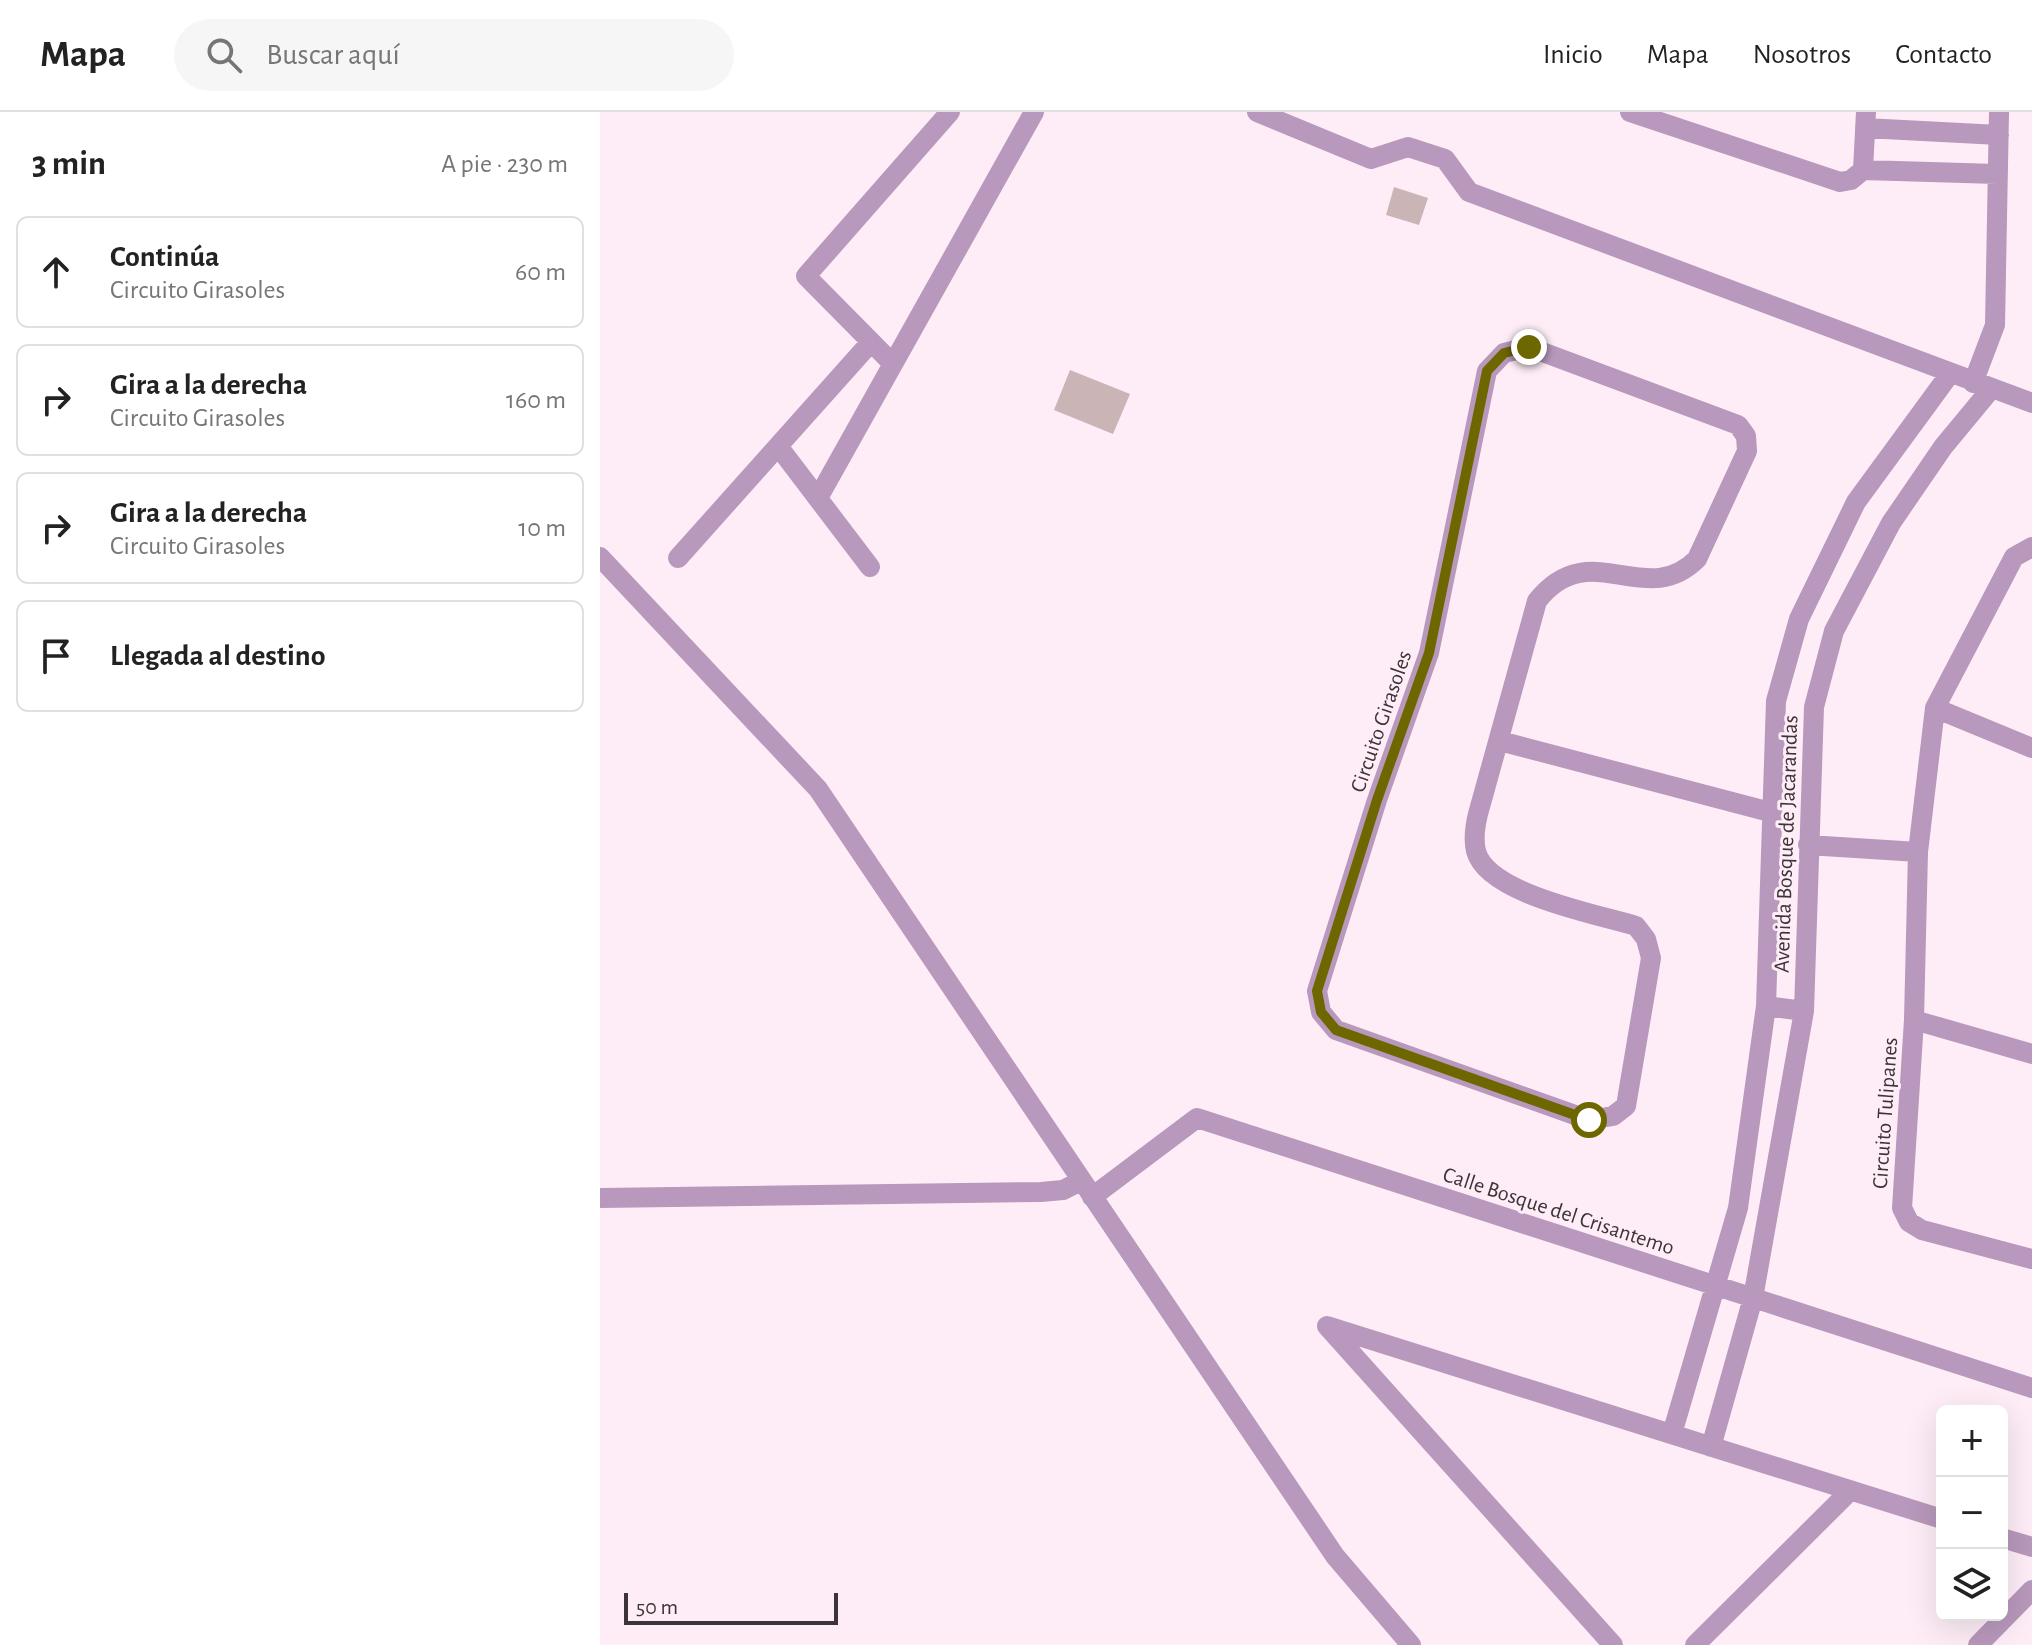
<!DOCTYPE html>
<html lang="es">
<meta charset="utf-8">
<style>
:root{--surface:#fff;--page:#f6f6f6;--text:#222;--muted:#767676;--line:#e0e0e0}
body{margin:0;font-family:"Alegreya Sans",sans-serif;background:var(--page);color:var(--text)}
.controls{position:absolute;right:24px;bottom:24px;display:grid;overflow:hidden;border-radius:12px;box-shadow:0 8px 32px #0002}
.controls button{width:72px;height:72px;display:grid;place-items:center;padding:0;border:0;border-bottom:2px solid var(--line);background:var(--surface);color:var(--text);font:40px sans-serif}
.scale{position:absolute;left:24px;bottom:20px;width:214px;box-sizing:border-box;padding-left:8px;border:4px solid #3c3438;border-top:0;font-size:22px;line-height:28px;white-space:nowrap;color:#3c3438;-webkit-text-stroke:6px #feedf6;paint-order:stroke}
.stop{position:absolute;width:24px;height:24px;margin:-18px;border:6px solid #6e6700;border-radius:50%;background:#fff}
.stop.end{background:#6e6700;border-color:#fff;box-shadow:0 2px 8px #0008}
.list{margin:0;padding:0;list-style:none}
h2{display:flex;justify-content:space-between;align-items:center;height:104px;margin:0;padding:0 32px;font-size:34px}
h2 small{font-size:26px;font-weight:400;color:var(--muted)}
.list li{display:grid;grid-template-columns:52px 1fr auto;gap:24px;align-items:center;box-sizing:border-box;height:112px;margin:0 16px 16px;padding:0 16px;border:2px solid var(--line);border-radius:12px}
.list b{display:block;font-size:30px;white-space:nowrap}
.list p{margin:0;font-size:26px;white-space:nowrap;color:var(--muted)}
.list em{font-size:26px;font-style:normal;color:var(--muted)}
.icon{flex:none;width:44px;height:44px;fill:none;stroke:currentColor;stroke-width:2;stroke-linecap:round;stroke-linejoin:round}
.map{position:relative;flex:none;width:1432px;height:1533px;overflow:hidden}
header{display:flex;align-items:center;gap:48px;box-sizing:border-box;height:112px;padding:0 40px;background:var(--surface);border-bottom:2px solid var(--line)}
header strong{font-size:38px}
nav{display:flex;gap:44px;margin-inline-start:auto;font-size:28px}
.search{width:560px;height:72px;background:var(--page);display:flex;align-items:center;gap:20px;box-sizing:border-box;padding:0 28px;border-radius:44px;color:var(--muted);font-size:30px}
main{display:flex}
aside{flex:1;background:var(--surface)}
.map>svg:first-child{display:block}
.building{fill:#cab4b6}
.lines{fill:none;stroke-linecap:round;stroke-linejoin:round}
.street{stroke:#b898bc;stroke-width:20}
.route{stroke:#6e6700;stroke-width:10}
.labels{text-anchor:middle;stroke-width:6;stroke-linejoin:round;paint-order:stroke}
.street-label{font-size:22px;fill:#3c3438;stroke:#feedf6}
</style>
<header>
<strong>Mapa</strong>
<div class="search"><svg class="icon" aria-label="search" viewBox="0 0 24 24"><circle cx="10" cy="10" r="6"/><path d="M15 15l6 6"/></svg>Buscar aquí</div>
<nav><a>Inicio</a><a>Mapa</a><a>Nosotros</a><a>Contacto</a></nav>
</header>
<main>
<aside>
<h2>3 min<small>A pie · 230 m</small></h2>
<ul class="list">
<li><svg class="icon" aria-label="ahead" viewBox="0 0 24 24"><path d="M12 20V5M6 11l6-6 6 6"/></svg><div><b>Continúa</b><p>Circuito Girasoles</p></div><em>60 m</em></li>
<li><svg class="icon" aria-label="right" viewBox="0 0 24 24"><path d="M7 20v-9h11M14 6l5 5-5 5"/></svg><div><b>Gira a la derecha</b><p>Circuito Girasoles</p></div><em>160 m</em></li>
<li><svg class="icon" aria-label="right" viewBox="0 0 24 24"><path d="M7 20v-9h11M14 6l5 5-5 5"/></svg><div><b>Gira a la derecha</b><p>Circuito Girasoles</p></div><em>10 m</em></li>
<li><svg class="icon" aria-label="arrive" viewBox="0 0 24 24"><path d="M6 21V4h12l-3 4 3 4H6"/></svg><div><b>Llegada al destino</b></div></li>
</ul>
</aside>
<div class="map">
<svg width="1432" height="1533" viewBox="0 0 1432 1533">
<rect width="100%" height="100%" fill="#feedf6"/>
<path class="building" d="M794,75l34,11 -9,27 -33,-10z
M470,258l60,24 -17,40 -59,-24z"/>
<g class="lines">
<path class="street" d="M657,0l114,47 37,-12 37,12 24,33 563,211
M1030,0l210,70 11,-2 12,-10 3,-58
M1265,16l134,7
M1263,58l134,4
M929,235l209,78 8,11 1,15 -50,108c-52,52 -107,-25 -160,42l-59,213c-3,12 -5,24 -2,37 11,43 121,63 160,75l10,13 5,19 -25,148 -13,10 -24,4 -253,-90 -15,-18 -4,-21 60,-191 52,-147 58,-282 17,-18z
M293,252l-87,-88 144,-164
M1373,271l22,-58 4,-213
M178,334l92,121
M218,386l216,-386
M1432,435l-18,10 -79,151 -17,144 -4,168 -12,188 7,14 13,8 110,29
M0,445l218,232 517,767 76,89
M78,446l193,-216
M1335,596l97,40
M900,629l270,71
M1208,733l110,7
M1166,894l38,5
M1314,908l118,34
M492,1085l105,-79 835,270
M0,1086l441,-6 22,-2 18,-9
M727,1214l615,193
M727,1214l286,319
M1072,1322l66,-226 28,-202 10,-305 23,-82 57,-117 93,-127
M1111,1335l42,-149 51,-287 10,-304 20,-76 57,-108 52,-76 48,-58
M1402,1426l30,9
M1095,1533l155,-154
M1378,1533l54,-55"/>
</g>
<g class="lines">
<path class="route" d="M929,235l-25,6 -17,18 -58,282 -52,147 -60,191 4,21 15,18 253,90"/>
</g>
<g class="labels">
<g class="street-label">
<text transform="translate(780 609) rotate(-71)" y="8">Circuito Girasoles</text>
<text transform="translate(1185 732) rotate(-88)" y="8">Avenida Bosque de Jacarandas</text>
<text transform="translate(1284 1001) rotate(-86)" y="8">Circuito Tulipanes</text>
<text transform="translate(959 1098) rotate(18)" y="8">Calle Bosque del Crisantemo</text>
</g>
</g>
</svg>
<div class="controls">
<button>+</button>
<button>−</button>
<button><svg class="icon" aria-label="layers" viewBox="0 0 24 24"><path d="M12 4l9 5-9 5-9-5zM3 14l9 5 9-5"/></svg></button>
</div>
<div class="scale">50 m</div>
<div class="stop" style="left:989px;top:1008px"></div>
<div class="stop end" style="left:929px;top:235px"></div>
</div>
</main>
